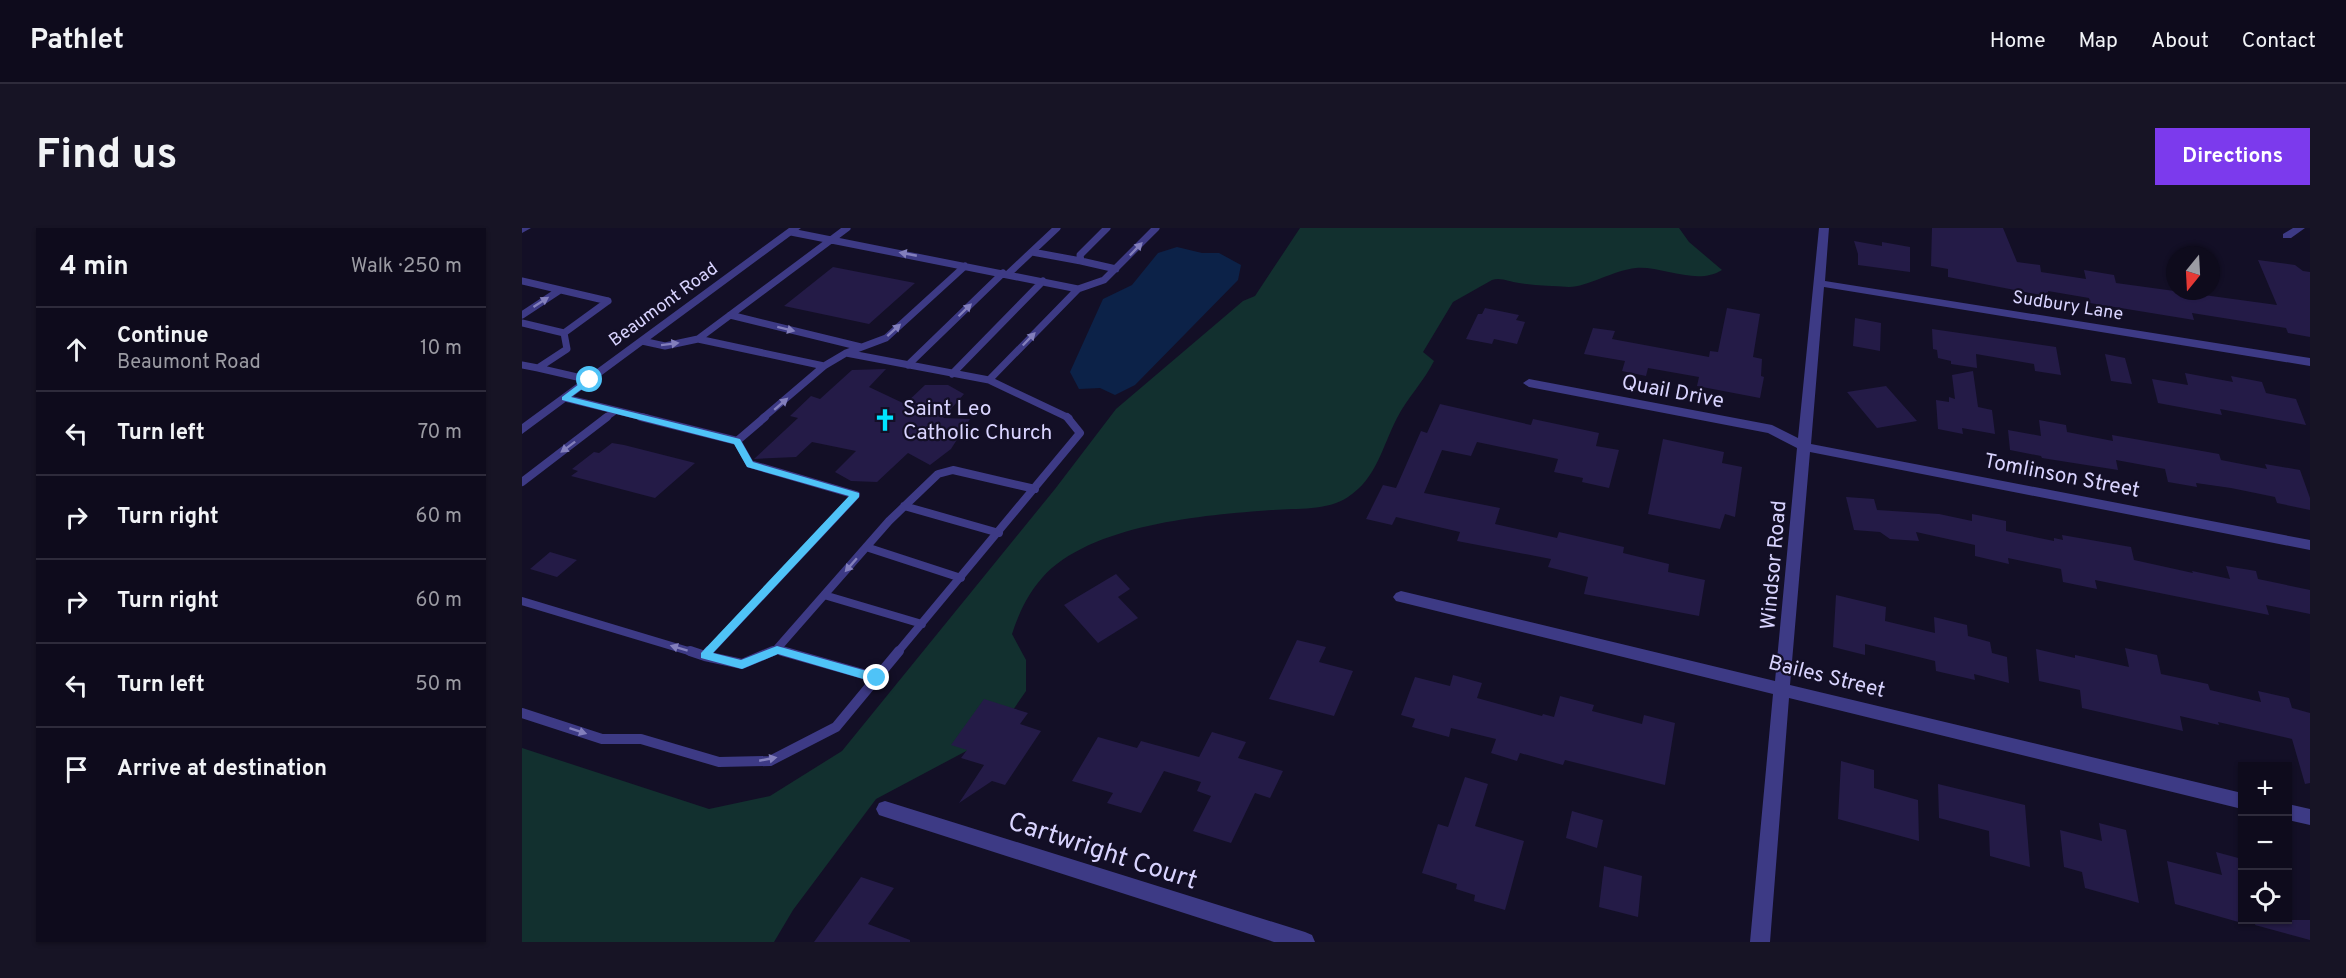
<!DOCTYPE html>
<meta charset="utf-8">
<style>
:root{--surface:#0e0b1c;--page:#171425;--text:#f1f3f6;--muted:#9b9ba3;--line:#2e2b3b;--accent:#7c3aed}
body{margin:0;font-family:Overpass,sans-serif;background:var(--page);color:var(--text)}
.controls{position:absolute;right:18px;bottom:18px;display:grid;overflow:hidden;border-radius:0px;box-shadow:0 2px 4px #0004}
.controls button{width:54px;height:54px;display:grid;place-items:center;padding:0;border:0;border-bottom:2px solid var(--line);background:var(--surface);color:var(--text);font:30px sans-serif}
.compass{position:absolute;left:1644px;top:18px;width:54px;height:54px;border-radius:50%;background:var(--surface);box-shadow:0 2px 4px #0004;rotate:198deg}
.stop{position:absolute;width:18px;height:18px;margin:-14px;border:4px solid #4fc3f7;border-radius:50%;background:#fff}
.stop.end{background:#4fc3f7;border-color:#fff;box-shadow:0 2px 6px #0008}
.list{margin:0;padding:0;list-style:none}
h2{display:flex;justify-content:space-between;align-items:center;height:78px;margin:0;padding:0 24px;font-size:26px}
h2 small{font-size:20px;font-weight:400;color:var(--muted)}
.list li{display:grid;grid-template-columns:39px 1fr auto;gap:18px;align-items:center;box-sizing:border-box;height:84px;padding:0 24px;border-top:2px solid var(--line)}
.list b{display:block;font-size:22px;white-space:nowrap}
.list p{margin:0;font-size:20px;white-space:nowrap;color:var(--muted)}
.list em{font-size:20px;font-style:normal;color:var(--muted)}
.icon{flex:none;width:33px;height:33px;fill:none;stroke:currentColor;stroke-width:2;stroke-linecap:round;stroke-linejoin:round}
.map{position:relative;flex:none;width:1788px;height:714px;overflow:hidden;border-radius:0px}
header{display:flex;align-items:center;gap:36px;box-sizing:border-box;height:84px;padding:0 30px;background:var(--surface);border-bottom:2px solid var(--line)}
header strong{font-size:28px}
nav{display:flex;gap:33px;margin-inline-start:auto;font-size:21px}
.intro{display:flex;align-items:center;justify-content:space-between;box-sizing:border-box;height:144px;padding:0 36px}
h1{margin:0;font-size:42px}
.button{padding:15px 27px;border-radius:0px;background:var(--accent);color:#fff;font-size:21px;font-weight:700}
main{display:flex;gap:36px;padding:0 36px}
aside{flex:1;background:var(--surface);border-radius:0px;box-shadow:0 2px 4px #0004}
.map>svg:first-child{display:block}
.green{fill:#12302f}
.water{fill:#0c2248}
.building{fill:#241b47}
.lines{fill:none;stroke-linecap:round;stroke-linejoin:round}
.lane-far2{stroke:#3d3a85;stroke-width:7}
.lane-far1{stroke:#3d3a85;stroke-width:8}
.lane{stroke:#3d3a85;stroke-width:10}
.street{fill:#3d3a85;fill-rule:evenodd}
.oneway{fill:#837fbc}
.route{fill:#4fc3f7}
.labels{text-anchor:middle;stroke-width:4.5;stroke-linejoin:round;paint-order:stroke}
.far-street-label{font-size:18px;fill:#d9d4ff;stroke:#130f26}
.street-label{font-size:21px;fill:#d9d4ff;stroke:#130f26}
.poi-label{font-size:21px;fill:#d9d4ff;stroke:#130f26;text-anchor:start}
.near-street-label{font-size:26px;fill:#d9d4ff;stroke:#130f26}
</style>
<header>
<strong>Pathlet</strong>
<nav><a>Home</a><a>Map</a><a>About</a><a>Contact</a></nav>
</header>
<div class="intro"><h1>Find us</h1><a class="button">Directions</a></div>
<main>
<aside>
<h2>4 min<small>Walk · 250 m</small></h2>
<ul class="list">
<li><svg class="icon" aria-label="ahead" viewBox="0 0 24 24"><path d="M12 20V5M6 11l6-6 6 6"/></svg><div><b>Continue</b><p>Beaumont Road</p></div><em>10 m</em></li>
<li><svg class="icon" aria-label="left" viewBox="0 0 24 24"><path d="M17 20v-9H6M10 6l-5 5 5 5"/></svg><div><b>Turn left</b></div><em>70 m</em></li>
<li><svg class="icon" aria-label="right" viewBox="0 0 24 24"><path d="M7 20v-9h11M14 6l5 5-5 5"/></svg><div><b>Turn right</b></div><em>60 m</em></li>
<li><svg class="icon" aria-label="right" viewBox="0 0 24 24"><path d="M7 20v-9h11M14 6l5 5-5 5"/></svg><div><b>Turn right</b></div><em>60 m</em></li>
<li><svg class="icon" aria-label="left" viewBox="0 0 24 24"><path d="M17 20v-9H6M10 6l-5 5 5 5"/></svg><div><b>Turn left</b></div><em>50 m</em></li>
<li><svg class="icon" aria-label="arrive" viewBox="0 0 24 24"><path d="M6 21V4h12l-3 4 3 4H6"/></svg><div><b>Arrive at destination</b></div></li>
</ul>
</aside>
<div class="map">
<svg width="1788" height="714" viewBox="0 0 1788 714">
<rect width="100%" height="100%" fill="#130f26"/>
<path class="green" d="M778,0h379l10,14 33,28c-25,16 -59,-4 -86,-2 -22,2 -49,19 -67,19 -16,-1 -34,-1 -50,-4 -10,-1 -18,-6 -27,-3l-39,22 -30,50 11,9c-10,20 -26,36 -37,57 -15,29 -20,60 -49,79 -21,14 -51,11 -75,13 -68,5 -183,14 -231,68 -15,17 -23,35 -30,56l14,26v31l-22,32 -34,26 -94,50 -83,111 -19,32h-252v-194l187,61 61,-13 72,-45 213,-262 61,-80 127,-108 12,-5z"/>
<path class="water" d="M655,19l25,6h17l22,12 -3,15 -103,105 -20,10 -15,-7 -21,1 -9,-17 33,-73 29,-14 26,-32z"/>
<path class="building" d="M1410,0h71l14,34 23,3 1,7 45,7 -2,-9 30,5 2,8 161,22 -19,-45 37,5 8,6 7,1v65l-22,-4 -2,-5 -94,-15 2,7 -104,-17 -1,-5 -41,-7v3l-7,-1v2l-93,-18v-8l-17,-3z
M1332,13l28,5v-4l28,5v25l-52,-7v-11z
M311,39l82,16 -46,41 -85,-18z
M963,80l34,7 -3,5 9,2 -8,22 -23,-5 -2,5 -26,-5 12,-25h4z
M1205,80l33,6 -7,43 9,2 -1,17 3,1 -4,21 -63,-12 2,-9 -51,-9 -2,8 -24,-5 3,-10 -41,-7 9,-26 22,3 -3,8 97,18 1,-6 8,1z
M1333,90l26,5 -1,28 -27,-5z
M1410,101l124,18 5,28 -26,-4 -1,-7 -58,-10 1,14 -26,-4v-3l-13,-3 -1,-8 -4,-1z
M1583,126l20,4 7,26 -21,-3z
M364,141l-17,18 36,17 20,-19h23l16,9 -21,24 27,1 -19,30 -21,16 -22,-12 -31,29 -26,-1 -16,-9 21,-21 -44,-9 -16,15 -42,2 44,-41 -8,-2 21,-20 9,3 32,-29z
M1451,143l5,36 14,3 3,24 -33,-6 1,6 -25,-5 -2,-29 13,2v-5l6,2 -3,-24z
M1663,145l48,9 -2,-6 31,6 4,11 30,6 10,26 -86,-16 2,6 -64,-12 -6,-24 36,6z
M1364,158l31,35 -40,7 -30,-36z
M918,176l91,21 2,-6 66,14 -3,13 23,4 -10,38 -27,-6 1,-4 -29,-6 4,-13 -81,-17 -6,14 -29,-6 -18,43 76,15 -5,16 62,14 2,-6 65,15 -1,6 46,11 -1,8 37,8 -6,36 -115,-22 4,-17 -40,-10 3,-8 -94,-18 3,-9 -64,-15 -4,8 -26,-6 17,-34 13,3 25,-57 6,2z
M1517,192l27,5 1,7 46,9 -1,-6 107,19 2,6 46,9 -2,-5 35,6 10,28v12l-33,-7 -2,-6 -44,-9 -35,-5 1,4 -29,-5 -3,-13 -49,-9 2,10 -76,-12 -1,-2 -31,-6 -2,-20 33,6z
M1141,211l61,13 -2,11 20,4 -7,50 -10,-3 -5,15 -72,-15z
M90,215l12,2 71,18 -40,35 -84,-22 7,-5 -6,-2 22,-17 5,1z
M1324,269l28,2 3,11 62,4 33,7v-7l34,7v10l48,10v-3l9,2 -1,-5 69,12 3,13 59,13 -1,-2 38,8 -4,-13 30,5 2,8 52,11v24l-44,-9 3,10 -174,-35 2,9 -34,-7 -2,-13 -53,-11 1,6 -34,-8v-11l-59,-13 3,9 -29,-2 -10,-7 -26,-2z
M28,324l27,8 -20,17 -27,-8z
M594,346l14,15 -12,8 20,21 -40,25 -34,-38z
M1314,367l50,12 -1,14 50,12 -1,-16 33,8 1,11 22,6 2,11 15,4 2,26 -35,-9 1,6 -39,-9 -1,-10 -70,-17v11l-32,-8z
M775,412l29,7 -7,15 34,9 -19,45 -65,-17z
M1603,420l32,7 4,19 47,10 2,6 51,12 -3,-11 31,7 3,10 18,5v70l-5,1 -13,-45 -74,-17 1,3 -39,-9 3,15 -101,-23 -2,-18 -41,-9 -3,-32 39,9v-3l54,12z
M931,447l29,8 -5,15 65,18 1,-2 11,3 6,-21 34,9 -2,6 50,13 2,-9 31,8 -10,62 -100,-25 -2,5 -43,-12 -3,8 -26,-8 5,-14 -45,-11 -2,9 -37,-10 3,-8 -14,-4 14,-38 35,9z
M462,471l44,14 -8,11 21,7 -36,54 -13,-4 -33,22 25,-38 -23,-7 6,-8 -16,-5z
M690,504l34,10 -8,16 45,13 -13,27 -15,-5 -24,50 -38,-12 18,-35 -14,-5 4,-9 -37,-11 -23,42 -34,-10 6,-10 -41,-12 26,-44 39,11 4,-7 58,16z
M1319,533l33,9v18l44,12 1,41 -81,-22z
M943,549l23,7 -13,42 49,15 -19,69 -31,-9 1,-6 -19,-6 1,-5 -35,-11 16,-49 10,3z
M1416,556l87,21 5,62 -40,-11 -1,-25 -50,-13z
M1050,583l31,9 -6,28 -31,-10z
M1577,595l27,7 13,73 -54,-15 -3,-16 -18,-5 -4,-37 42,11z
M1694,624l26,7v64l-67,-19 -8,-43 55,14z
M1082,638l38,10 -4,41 -39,-10z
M339,649l33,11 -26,36 42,16v2h-96z
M1734,692h54v20l-55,-15z"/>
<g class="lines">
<path class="lane-far2" d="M585,0l-27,27 1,6 35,8
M269,4l287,57
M510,24l49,9
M486,46l49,-46
M0,53l86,20
M0,87l38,-25
M208,87l131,32
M0,95l42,10
M176,111l126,27
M120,113l23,5 33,-7 149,-111
M324,125l143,27 80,38
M0,137l16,3 29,-19 -3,-16 44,-32
M386,137l95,-92
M16,140l52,12
M430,146l91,-93
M467,152l89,-91 26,-9 52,-52
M43,170l82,20
M83,190l10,-7
M241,190l61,-52 22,-13 40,-15 79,-72"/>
<path class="lane-far1" d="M119,189l96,24 13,23 106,31 -148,158
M215,213l28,-24
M0,254l85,-65
M382,278l95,27
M344,319l95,31
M302,367l98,29
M0,373l173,52
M253,423l114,-130 49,-47 15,-4 82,19
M248,425l7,-3 11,3
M375,425l183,-220 -13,-16"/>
<path class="lane" d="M168,423l15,5 4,-5
M260,423l95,27
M183,428l37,8 31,-13
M0,485l80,26h39l78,23 51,-1 66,-34 63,-76"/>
<path class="street" d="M0,0h9l-9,5z
M267,0h12l-279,206v-10z
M1297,0h10l-4,53 485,77v8l-486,-79 -13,157 499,96v10l-500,-98 -20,233 452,108v16l-453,-111 -19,244h-20l23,-248 -377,-93 -3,-4 3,-4 5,-2 374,90 22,-233 -29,-15 -239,-46 -6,-4 6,-4 243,46 26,13z
M1771,0h12l-14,10h-8v-4z
M363,573l420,131 7,3 3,7h-41l-389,-125 -6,-2 -3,-6 3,-6z
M1766,576l22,5v16l-22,-5z"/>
</g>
<defs><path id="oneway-solid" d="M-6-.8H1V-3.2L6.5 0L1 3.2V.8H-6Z" transform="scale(1.5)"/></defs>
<g class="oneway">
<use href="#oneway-solid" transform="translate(614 21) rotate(-46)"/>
<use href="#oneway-solid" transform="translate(386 26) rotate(-169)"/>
<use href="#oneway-solid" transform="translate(19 74) rotate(-33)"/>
<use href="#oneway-solid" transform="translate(443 82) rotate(-44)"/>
<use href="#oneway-solid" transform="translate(264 101) rotate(14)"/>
<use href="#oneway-solid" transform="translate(372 102) rotate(-42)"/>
<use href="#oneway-solid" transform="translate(507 111) rotate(-46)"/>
<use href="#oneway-solid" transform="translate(148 116) rotate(-7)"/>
<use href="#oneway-solid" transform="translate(259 176) rotate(-41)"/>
<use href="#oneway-solid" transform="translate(46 219) rotate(143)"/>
<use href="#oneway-solid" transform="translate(329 337) rotate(131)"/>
<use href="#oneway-solid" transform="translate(157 420) rotate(-163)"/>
<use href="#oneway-solid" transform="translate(56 503) rotate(18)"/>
<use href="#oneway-solid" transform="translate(246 531) rotate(-11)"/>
</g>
<path class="route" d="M65,150l7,2 -23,17 169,42 13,23 106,31v4l-146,156 28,7 36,-14 104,29v7l-4,1 -99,-29 -36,15 -41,-11v-5l148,-157 -102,-29 -13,-23 -172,-44v-3z"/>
<defs>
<g id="church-bare" transform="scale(1.8)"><path d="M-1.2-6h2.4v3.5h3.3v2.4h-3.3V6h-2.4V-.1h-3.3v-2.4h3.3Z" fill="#00e5ff" stroke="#130f26" stroke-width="2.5" paint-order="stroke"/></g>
</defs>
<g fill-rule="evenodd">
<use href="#church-bare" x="363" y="192"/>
</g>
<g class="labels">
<g class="far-street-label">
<text transform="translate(141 76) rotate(-36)" y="6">Beaumont Road</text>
<text transform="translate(1546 77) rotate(9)" y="6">Sudbury Lane</text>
</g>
<g class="street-label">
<text transform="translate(1151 163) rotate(11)" y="7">Quail Drive</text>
<text transform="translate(1540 247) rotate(11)" y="7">Tomlinson Street</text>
<text transform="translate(1251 337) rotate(-85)" y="7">Windsor Road</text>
<text transform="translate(1305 448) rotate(14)" y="7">Bailes Street</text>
</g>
<g class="poi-label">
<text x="381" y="187">Saint Leo<tspan x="381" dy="24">Catholic Church</tspan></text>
</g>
<g class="near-street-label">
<text transform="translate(581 622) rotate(18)" y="9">Cartwright Court</text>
</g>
</g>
</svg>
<div class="controls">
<button>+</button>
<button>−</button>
<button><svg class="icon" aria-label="locate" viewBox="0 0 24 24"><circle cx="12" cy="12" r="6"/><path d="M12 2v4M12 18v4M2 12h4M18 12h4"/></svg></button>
</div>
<svg class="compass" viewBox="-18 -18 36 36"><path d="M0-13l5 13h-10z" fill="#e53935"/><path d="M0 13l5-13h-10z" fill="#9b9ba3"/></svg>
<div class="stop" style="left:68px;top:152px"></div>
<div class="stop end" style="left:355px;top:450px"></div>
</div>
</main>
